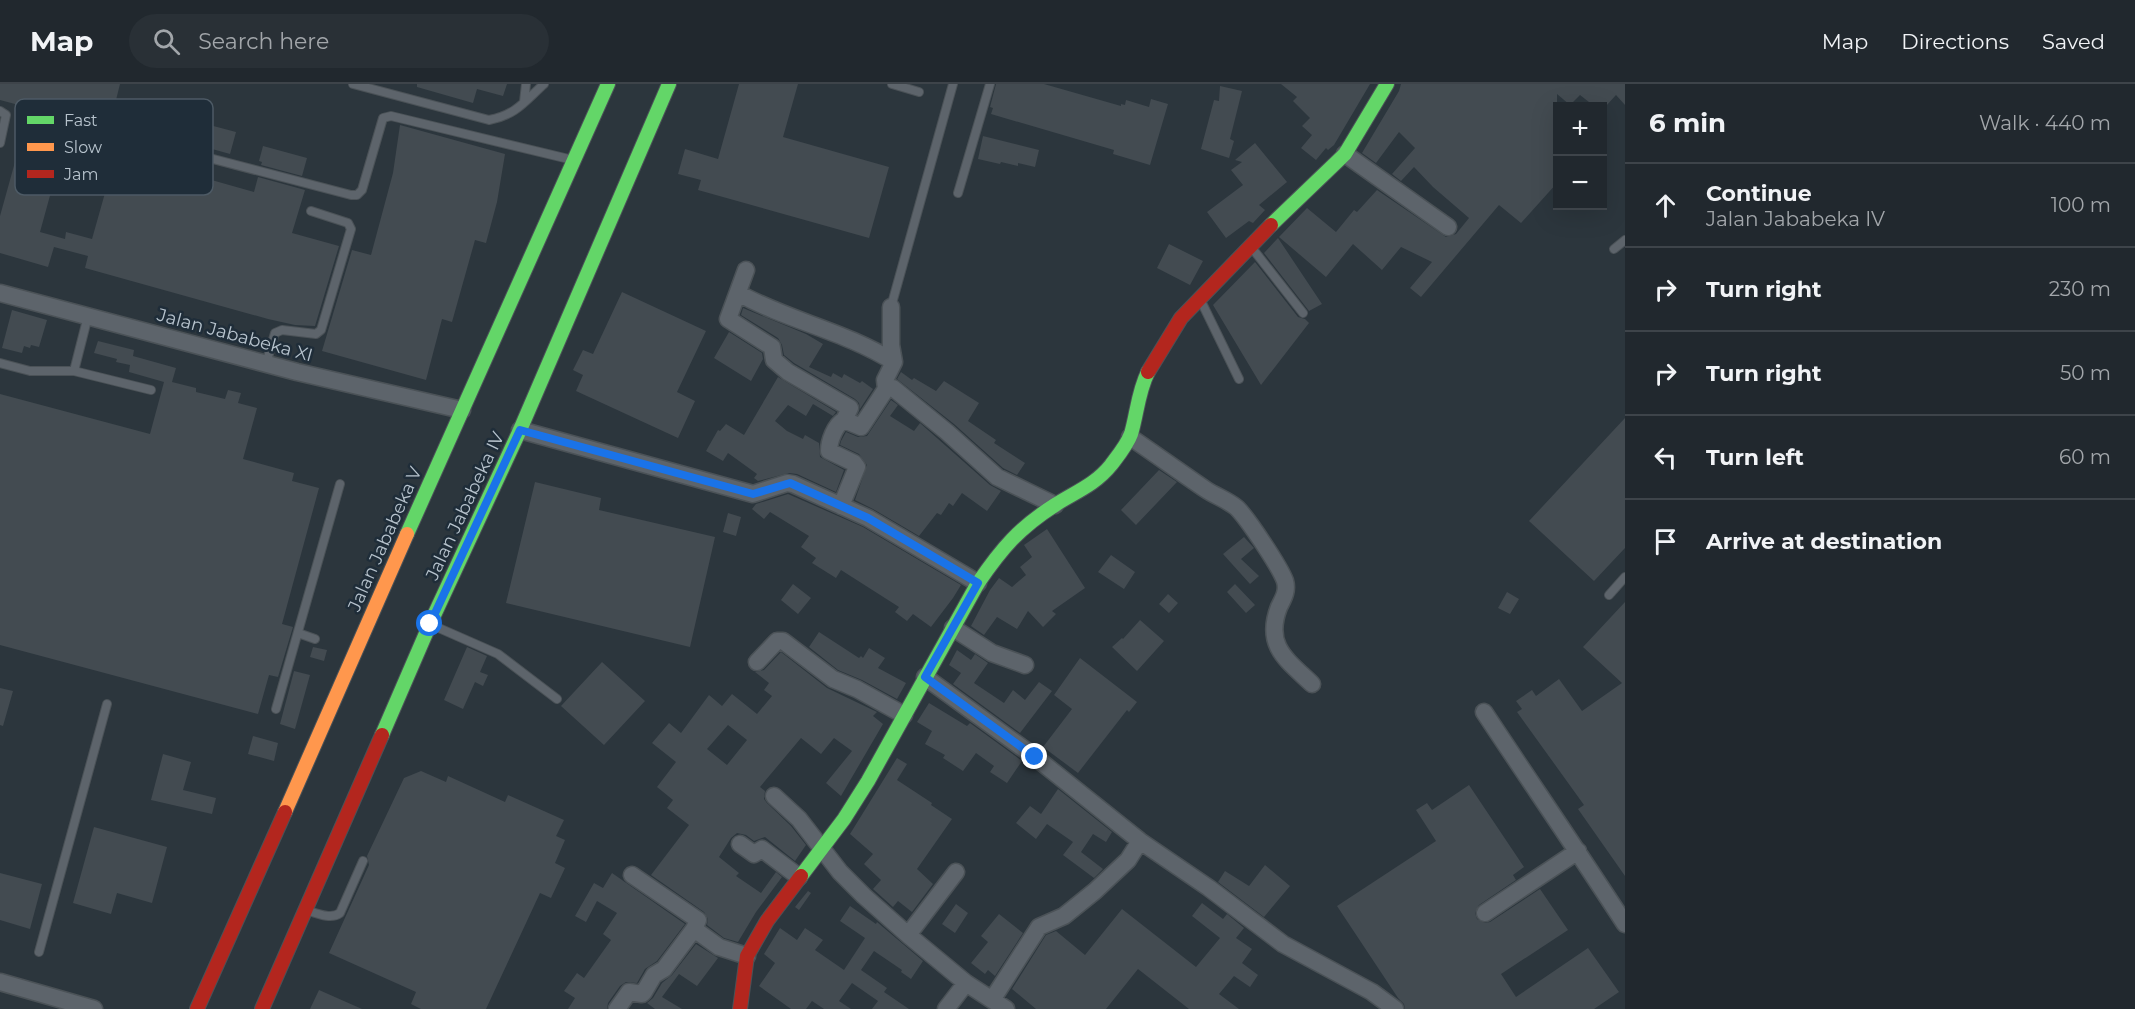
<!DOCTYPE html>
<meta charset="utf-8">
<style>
:root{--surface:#21282e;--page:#293036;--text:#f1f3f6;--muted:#a2a6aa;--line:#3e444a}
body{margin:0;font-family:Montserrat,sans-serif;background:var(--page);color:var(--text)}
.controls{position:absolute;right:18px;top:18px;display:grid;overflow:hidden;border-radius:0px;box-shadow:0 6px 24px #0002}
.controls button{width:54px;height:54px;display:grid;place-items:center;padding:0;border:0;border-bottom:2px solid var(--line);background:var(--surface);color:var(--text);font:30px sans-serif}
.stop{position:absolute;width:18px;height:18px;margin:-14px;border:4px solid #1a73e8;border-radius:50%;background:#fff}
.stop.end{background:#1a73e8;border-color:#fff;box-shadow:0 2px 6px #0008}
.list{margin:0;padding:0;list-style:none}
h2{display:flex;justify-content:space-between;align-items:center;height:78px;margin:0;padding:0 24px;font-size:26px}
h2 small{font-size:20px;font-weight:400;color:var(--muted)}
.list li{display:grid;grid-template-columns:39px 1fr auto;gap:18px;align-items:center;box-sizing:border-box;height:84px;padding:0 24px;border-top:2px solid var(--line)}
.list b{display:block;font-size:22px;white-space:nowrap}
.list p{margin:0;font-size:20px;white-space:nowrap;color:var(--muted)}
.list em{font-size:20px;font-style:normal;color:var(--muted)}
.icon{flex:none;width:33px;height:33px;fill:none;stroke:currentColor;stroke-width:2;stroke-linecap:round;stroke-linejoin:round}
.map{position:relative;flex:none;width:1625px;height:925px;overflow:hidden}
header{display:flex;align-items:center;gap:36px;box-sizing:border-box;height:84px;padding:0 30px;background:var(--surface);border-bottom:2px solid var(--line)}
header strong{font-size:28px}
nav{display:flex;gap:33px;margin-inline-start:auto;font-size:21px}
.search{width:420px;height:54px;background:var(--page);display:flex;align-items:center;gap:15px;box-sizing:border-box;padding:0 21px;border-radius:33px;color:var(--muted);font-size:22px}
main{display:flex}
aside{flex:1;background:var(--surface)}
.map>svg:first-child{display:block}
.building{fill:#434b51;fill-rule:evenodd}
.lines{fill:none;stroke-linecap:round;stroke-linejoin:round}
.lane-casing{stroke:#4b5257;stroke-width:10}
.street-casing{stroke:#4b5257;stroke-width:19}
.fast-casing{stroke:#4b5257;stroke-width:16}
.slow-casing{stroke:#4b5257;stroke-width:16}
.jam-casing{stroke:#4b5257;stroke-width:16}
.lane{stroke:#5d646b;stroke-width:8}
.street{stroke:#5d646b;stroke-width:16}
.fast{stroke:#63d668;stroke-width:14}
.slow{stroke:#ff974d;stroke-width:14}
.jam{stroke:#b3261e;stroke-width:14}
.route{stroke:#1a73e8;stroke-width:8}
.labels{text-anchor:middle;stroke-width:5;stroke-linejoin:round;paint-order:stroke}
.street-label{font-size:18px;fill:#b7c3cd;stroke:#1f2d39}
.key{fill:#1f2d39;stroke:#4d5a65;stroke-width:1.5}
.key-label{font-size:16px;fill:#b7c3cd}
</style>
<header>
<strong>Map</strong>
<div class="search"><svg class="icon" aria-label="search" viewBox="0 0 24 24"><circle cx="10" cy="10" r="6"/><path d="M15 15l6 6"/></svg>Search here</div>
<nav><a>Map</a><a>Directions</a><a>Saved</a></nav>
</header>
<main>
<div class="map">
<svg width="1625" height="925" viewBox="0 0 1625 925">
<rect width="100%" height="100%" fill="#2c363d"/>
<path class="building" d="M0,0h120l-11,44 -38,-9 -31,113 25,7 1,-7 26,7 26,-92 93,24 -3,8 46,13 4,-15 47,13 -13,43 47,13 -24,80 -20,-1 -27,-6 -183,-51 3,-12 -34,-9 -6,20 -48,-14v-37l30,-108 -30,-8z
M417,0h90l-4,12 -26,-7 -4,14 -56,-16z
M739,0h59l-15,53 106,30 -20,71 -171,-48 3,-10 -23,-6 7,-25 33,10z
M996,0h48l77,22v-2l4,1 1,-5 23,7 2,-8 17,5 -18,61 -37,-11 1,-4 -123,-36 2,-6 -3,-1z
M1281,0h89l-36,61 -6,5 -2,-2 -10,12 -15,-12 11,-13 -10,-9 8,-8 -17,-17 4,-4z
M1401,0h224v21l-9,-10 -10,11h-12l-14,-11 -10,10 -13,-11v89l-36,40 -22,-18 -78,92 -11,-9 22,-26 -31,-15 -19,23 -29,-26 -27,33 -47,-40 28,-29 29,24 18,-22 3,2 20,-22 69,47 10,-3 13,-16 -36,-31 -19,-20 -13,14 -9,-7 23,-26 -16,-16 -23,31 -14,-10 37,-62z
M1220,2l22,5 -12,48 4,2 -5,17 -28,-9 13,-49 5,1z
M153,26l83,22 -6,22 -82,-23z
M400,41l105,29 -8,48 -11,41 -11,-3 -23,82 -10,-3 -16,61 -104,-29 30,-101 19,5 22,-82z
M983,52l56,14 -4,17 -17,-4v3l-17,-4 -1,2 -22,-5z
M1255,59l32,39 -28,23 6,5 -12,13 -4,-2 -23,17 -19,-26 36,-27 -12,-15 11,-8 -7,-2z
M263,62l44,12 -5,18 -41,-11 1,-3 -3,-1z
M1278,154l44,66 -13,7 -45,-58z
M1169,160l34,17 -13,24 -33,-17z
M1255,178l43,55 7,2 4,4 -48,62 -48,-80z
M622,208l84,39 -29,61 18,9 -17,37 -102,-47 7,-16 -10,-5 10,-20 10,4z
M743,224l63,26 17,10 -14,23 22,10 2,-4 9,5 2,-4 16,9 2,-2 11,8 -13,20 -1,-6 -4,-4 -61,-36 -10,-8 -2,-10 -4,-7 -37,-23z
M12,226l35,10 -8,27 -8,-2 -1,3 -6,-2 -2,7 -20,-5z
M729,248l33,21 1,6 -12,22 -37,-23z
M98,257l36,9 -1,6 43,12 -4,14 24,6v4l29,7 3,-9 13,3 -3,10 19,5 -14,51 51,14 -2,8 27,7 -37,136 11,3 -15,50 -9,-2 -11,39 -258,-69v-251l150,40 14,-52 -35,-10 1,-7 -14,-3 1,-3 -23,-6z
M901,288l11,8 2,-2 22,13 8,-10 35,22 -11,18 28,19 -2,3 31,20 -8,12 -14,-7 -49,-44 -57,-45z
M778,293l58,35 -3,4 -20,-12 -7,12 -18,-11 -13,16 12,10 16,8 2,-4 14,8 1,14 24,13 -8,22 -39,-18 -8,-1 -31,8 -4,-3 3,-4 -29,-21 -5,8 -17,-10 12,-21 2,1 6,-7 18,11z
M891,316l7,5 -8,11 24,15 6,-8 70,62 11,6 -14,20 -25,-18 -9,13 -4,-3 -8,12 -4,-2 -18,23 -46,-27 -18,-9 12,-35 -8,-11 -19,-9 1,-4 5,-9 12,5 9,-1z
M1625,334v130l-31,33 -65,-60z
M1159,386l18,12 -41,43 -15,-15z
M535,398l66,16 -2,12 116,27 -25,110 -184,-44z
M788,410l75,33 98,58 -8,13 -22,29 -18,-13 -6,7 -12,-9 4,-5 -58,-37 -5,8 -24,-15 4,-5 -15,-11 8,-11 -39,-24 -6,7 -12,-10 4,-5z
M728,429l13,4 -5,19 -13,-4z
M1047,445l38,59 -33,23 4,3 -13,13 -15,-16 -11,18 -20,-12 -13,18 -13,-9 19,-36 9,-12 13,9 14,-12 -6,-8 12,-10 -8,-12z
M1244,453l10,11 -13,11 18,17 -9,8 -27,-30z
M1111,471l24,17 -11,17 -26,-17z
M793,500l18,14 -13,16 -17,-14z
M1235,500l20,21 -9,8 -19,-21z
M1507,508l12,7 -9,15 -12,-6z
M1168,510l10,9 -9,10 -10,-9z
M1625,518v274l-47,-67 6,-4 -67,-93 5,-3 -6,-8 16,-11 4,6 23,-17 23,32 40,-28 -39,-36z
M1140,536l24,21 -27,30 -25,-24 10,-9 1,1z
M819,548l40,26 2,-2 2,2 6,-10 16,10 -7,10 28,15 -9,16 -35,-19 -24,-10 -29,-23z
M313,563l14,3 -3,11 -14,-4z
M467,563l20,9 -7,16 8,3 -5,11 -8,-4 -12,27 -19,-9z
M957,566l14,10 4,-6 13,9 -14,20 30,20 9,-13 12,10 14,-18 13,9 -32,42 -67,-49 8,-11 -12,-8z
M781,568l46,36 50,24 -4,4 10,8 -42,72 -15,-13 26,-32 -18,-13 -13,16 -20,-16 -41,49 5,4 -1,8 3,4 24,23 15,19 -11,16 -30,-24 -11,4 -8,-6 -9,-2 -6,5 -12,19 20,16 -3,3 25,17 15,-21 6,5 -26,35 -18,30 -14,-4 -17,-13 1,-6 -4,-7 -53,-37 38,-50 -22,-17 6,-8 -16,-13 19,-25 -24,-19 17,-20 12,10 28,-38 13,11 10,-12 25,20 15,-18 -8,-6 5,-7 -14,-11 9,-2zM728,641l19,15 -20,25 -20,-16z
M1080,574l57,44 -8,10 -2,-2 -49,63 -35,-26 29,-38 -18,-14z
M602,578l43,39 -41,44 -43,-39z
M294,587l16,4 -15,54 -15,-5z
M0,604l13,3 -10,35 -3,-1z
M929,619l38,23 3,-3 52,38 -15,22 -17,-11 4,-6 -18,-13 -13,18 -20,-13 2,-3 -20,-11 7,-13 -15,-9z
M253,652l25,7 -4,18 -26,-7z
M163,670l28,8 -8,28 33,8 -4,16 -61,-14z
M897,674l10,6 -10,16 35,23 -1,2 21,14 -35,50 16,15 -21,28 -14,-11 -5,6 -20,-18 8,-9 -17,-16 9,-10 -23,-20z
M421,687l25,11 2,-6 57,26 3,-7 56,25 -8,16 9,4 -10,23 10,5 -14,30 -11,-5 -54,116h-65l-10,-5 5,-12 -87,-39 40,-88 -2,-9 37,-78z
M1469,701l55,82 -11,8 3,5 -37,25 -4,8 2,6 8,4 5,-1 50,-33 28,41 -67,44 15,23 72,-49 31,44 -25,17h-189l-1,-5 -6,-6 -61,-92 99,-65 -20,-31 11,-7 5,7z
M1058,705l54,43 -6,10 -13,-8 -12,18 22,17 -9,9 -31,-23 10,-13 -26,-18 -11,15 -20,-16 14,-17 11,8z
M94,743l73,20 -15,56 -35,-10 -6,21 -38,-11z
M1265,781l25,21 -26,31 -46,-35 7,-11 24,15z
M0,789l42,11 -12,45 -30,-9z
M612,789l73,51 -28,37 -12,8 -8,14 -11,-1 -6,4 -12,17 -1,6h-39l7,-11 -11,-7 13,-18 7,5 27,-38 -8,-6 14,-21 -20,-12 -11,21 -11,-6 19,-33 9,5z
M808,807l3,2 -12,17 -4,-3z
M1202,819l21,16 4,-5 17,14 -8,10 16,11 -10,14 16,12 -8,12 -16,-11 -15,18 20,15h-50l-51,-40 -32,40h-70l-24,-20 34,-54 10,-4 29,24 37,-46 74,58 24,-29 -28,-22z
M956,820l12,9 -13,20 -13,-9z
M850,822l26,18 1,-2 46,39 -12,18 -10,-7 1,-2 -28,-19 -13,19 26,18 -3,4 25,17h-37l6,-8 -26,-18 -13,18 12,8h-27l-12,-8 -6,8h-15l-32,-23 16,-23 -11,-9 16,-26 17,12 8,-12 18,12 -8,10 29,20 21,-32 -25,-17z
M999,830l24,19 -28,43 -7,-6 -3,4 -14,-11 17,-21 -7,-6z
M696,860l22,14 -21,28 -18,-12 -17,23 20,12h-27l-8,-6 6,-5 9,-15 10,-8z
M319,906l43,19h-52z"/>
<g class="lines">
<g class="lane-casing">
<path id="lane" d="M353,0l136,36c27,-5 36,-19 55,-36
M892,0l27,8
M524,18l2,-18
M0,27l6,4 -6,28
M144,57l207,54h6l5,-5 21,-72 8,-2 182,44
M958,109l32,-109
M1252,164l51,65
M1614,165l11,-9
M1201,217l38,78
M891,223l62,-223
M0,279l30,8h44l77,19
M266,280l9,-31 7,-3 34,4 5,-4 3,-10 27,-91 -3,-6 -37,-12
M74,287l14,-55
M1609,511l16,-18
M432,541l66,29 59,45
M298,549l17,6
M276,625l64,-225
M306,826c10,3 25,10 34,3l23,-52
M39,868l68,-248"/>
</g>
<g class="street-casing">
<path id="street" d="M1345,70l103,73
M746,186l-18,49 44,28 2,13 14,12 62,36 -6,12
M0,209l297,79 165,38
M738,209c50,28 107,38 156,69
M886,305l-1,-9 9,-18 -3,-17v-38
M520,346l233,64 34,-11 6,1 75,34 110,65
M1130,353c25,17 50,35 75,52 10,7 23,11 32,19 11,11 43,59 48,73 3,10 -2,18 -6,26 -15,39 8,53 33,77
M841,422l16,-39 -3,-4 -25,-12c0,-10 6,-26 15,-31l17,7 25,-38 7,-1 54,44 50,45 58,28
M953,544l39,25 33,12
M757,578l20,-21h6l50,38 24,10 47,26
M925,593l110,80 105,84 69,47 74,56 89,48 23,17
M1484,628c47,71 95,141 141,212
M774,712l25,23 41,53 24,24 44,39 58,48 40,26
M740,760l14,10 8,-5 37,28
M632,791l66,45 -4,9 25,18 28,9
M1485,829l93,-62
M908,851l48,-63
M0,898l94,27
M992,916l47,-73 25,-11 31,-25 33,-31 12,-19
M617,925l12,-17 13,2 2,-2 10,-17 10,-6 30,-40
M946,925l20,-26"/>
</g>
<g class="fast-casing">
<path id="fast" d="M1271,141l74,-71 42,-70
M407,450l201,-450
M382,651l48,-111 90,-194 149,-346
M801,792l43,-57 24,-38 110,-198c24,-35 41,-55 77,-78 20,-13 40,-20 56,-40 6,-8 16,-20 20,-31 6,-20 7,-42 17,-62"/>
</g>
<g class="slow-casing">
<path id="slow" d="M285,728l122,-278"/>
</g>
<g class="jam-casing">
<path id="jam" d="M1148,288l33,-54 90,-93
M197,925l88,-197
M262,925l120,-274
M740,925l7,-53 20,-35 34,-45"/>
</g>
<use href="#lane" class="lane"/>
<use href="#street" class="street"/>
<use href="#fast" class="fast"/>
<use href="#slow" class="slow"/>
<use href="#jam" class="jam"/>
</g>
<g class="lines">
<path class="route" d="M430,540l90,-194 233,64 37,-11 78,35 110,65 -53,94 110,80"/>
</g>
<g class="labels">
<g class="street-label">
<text transform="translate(235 251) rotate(15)" y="6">Jalan Jababeka XI</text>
<text transform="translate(465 422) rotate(-65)" y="6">Jalan Jababeka IV</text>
<text transform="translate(385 455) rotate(-66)" y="6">Jalan Jababeka V</text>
</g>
</g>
<rect x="15" y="15" width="198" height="96" rx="9" class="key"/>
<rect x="27" y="32" width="27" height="8" fill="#63d668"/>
<rect x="27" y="59" width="27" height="8" fill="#ff974d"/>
<rect x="27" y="86" width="27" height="8" fill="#b3261e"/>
<g class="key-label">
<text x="64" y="42">Fast</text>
<text x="64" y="69">Slow</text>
<text x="64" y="96">Jam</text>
</g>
</svg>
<div class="controls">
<button>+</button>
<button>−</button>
</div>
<div class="stop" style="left:430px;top:540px"></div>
<div class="stop end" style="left:1035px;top:673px"></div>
</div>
<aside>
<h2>6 min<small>Walk · 440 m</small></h2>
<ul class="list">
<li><svg class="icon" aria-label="ahead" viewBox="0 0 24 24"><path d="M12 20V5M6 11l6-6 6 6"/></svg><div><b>Continue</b><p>Jalan Jababeka IV</p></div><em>100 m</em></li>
<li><svg class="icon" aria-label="right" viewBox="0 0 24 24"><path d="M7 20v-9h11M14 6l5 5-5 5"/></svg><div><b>Turn right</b></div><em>230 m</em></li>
<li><svg class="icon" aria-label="right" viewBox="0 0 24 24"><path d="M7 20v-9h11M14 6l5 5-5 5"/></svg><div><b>Turn right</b></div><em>50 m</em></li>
<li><svg class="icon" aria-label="left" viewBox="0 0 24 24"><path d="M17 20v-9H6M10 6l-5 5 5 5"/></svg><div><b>Turn left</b></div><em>60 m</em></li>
<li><svg class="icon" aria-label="arrive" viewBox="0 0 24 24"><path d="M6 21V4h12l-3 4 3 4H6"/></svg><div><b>Arrive at destination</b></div></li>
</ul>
</aside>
</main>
